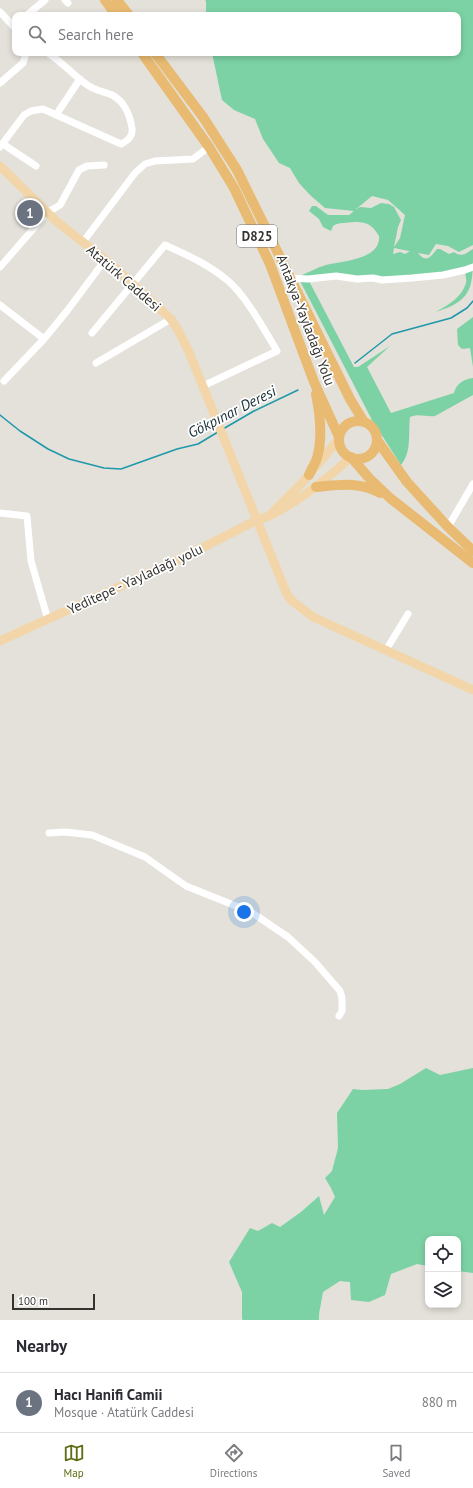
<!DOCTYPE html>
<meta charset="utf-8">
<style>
:root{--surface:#fff;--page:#f2f2f3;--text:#2b2b33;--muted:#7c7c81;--line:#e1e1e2;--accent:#5f6b12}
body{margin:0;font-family:"PT Sans",sans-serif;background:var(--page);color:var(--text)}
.controls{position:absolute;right:12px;bottom:12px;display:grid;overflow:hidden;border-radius:8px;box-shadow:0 2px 6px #0003}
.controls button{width:36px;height:36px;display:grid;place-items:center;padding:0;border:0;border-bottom:1px solid var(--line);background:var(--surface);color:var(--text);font:20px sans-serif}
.scale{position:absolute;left:12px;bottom:10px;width:83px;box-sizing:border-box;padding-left:4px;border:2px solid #343330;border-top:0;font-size:11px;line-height:14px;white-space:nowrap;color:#343330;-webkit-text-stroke:3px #fff;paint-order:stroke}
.you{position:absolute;left:244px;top:912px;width:14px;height:14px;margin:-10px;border:3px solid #fff;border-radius:50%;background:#1a73e8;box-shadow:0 0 0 6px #1a73e833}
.badge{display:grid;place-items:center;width:26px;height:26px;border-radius:50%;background:var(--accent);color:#fff;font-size:13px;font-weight:700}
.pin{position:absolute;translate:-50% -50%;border:2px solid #fff;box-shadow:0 1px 4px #0006}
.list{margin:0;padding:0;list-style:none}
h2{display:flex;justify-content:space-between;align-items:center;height:52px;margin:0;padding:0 16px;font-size:17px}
h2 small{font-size:13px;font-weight:400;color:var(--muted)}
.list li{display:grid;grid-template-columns:26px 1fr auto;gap:12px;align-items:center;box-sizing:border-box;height:60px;padding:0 16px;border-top:1px solid var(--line)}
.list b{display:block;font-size:15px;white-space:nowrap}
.list p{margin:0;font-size:13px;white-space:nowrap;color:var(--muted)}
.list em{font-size:13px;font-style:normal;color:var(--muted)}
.icon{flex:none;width:22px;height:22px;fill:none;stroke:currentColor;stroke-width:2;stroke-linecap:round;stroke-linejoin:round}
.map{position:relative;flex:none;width:473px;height:1320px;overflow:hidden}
.search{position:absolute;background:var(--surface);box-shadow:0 2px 6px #0003;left:12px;right:12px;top:12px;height:44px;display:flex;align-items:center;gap:10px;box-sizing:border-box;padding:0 14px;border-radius:8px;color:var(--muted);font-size:15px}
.sheet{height:112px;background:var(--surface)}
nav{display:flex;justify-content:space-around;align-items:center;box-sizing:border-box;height:56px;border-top:1px solid var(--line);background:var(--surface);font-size:11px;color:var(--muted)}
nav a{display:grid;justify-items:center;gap:2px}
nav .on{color:var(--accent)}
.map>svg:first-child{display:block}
.green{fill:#7cd2a5;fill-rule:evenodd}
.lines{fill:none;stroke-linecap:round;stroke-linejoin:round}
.stream{stroke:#1e98aa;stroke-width:1.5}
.minor{stroke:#fff;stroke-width:7}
.major{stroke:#f2d6aa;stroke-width:9}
.highway{stroke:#e9ba71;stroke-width:10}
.labels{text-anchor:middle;stroke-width:3.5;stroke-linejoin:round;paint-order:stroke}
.shield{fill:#fff;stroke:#71706e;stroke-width:1}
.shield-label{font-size:13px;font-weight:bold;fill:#343330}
.street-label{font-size:14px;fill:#343330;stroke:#fff}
.water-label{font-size:15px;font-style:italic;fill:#162f34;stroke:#fff}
</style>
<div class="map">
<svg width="473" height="1320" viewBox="0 0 473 1320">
<rect width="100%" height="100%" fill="#e3e1d9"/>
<path class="green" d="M205,0h268v245l-14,7 -11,-6 -12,-2 -7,11 -11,-2c9,11 13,3 19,-4h3l9,5 5,-2c8,6 12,1 19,-3 0,39 0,51 -37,63 12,-7 26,-15 30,-29 1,-3 -1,-8 -1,-12l-22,4 -135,4 46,88h4l32,-21 -23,21 24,46 63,-20c2,-9 10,-14 19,-15v17l-38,21c-9,1 -17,-3 -25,1 -2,16 2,35 -9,48l-29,-45 -74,-143c9,-4 18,-9 28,-12 15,-4 55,-5 53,-29 -9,-15 -17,-15 -34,-13 -4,0 -8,0 -12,3l-2,5 -8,-4 -4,-8 -10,-8 3,-5h4l12,9h21l5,-4 -29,-3 -15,-13 -11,-12 -9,-15 -11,-5 -16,-24 -8,-20 -21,-9 -12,-10 -10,-47h246v-38h-252v-14zM372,196l16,4 17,15 -5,23 -6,9 4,-20 3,-7 -7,-13 -5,-3 -8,-1 -10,5 -11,-1 -5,3zM394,248l15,3h1l-5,3 -5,-2 -7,2z
M473,317v50l-3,-19 -8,1 -4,-4 -1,-16z
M426,1068l14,7 33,-7v205l-15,-2v-32h-30v27l-11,-2 -26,10 -6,21 -16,7 -18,-2 -1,-18 -10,-1 -17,11 -4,22v6h-76l-1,-1v-27l-13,-30 21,-34 8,3 14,-8 8,4 21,-15 18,-16 5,19 11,-18 -4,-9 -6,-10 7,-7 6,-23 -1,-35 16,-24 9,1 26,-1 12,-5z"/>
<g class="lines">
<path class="stream" d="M355,363l37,-29 59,-16 16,-10 6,-7
M0,415l20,16 28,18 21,10 35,9 17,1 56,-20 21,-5 20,-12
M223,429l31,-18 44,-21"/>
<path class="minor" d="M65,0l3,3
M0,12l15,16
M27,15l18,-15
M0,83l23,-20 2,-6 -1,-4
M56,115l24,-36
M3,144l33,22
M0,147l24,-32 7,-4 12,-2 78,35c8,-4 12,-8 11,-16 -2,-13 -8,-27 -20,-33 -10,-4 -17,-4 -26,-11 -13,-9 -24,-22 -38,-31
M83,242l52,-69 10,-9 10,-3 38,-2 16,-12
M0,267l48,-55 12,-7 19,-35 8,-4 17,-1
M290,278l18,1 28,-3 21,3 16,-1 9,2 30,-2 31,-3 22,-5 8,-3
M0,305l44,34
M92,333l73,-88c22,10 43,19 62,35 18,14 38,51 50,71l-74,35
M96,363l75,-44
M4,381l40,-42 23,-28 38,-51
M0,513l27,3 4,45 17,59
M448,527l25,-43
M386,650l22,-36
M49,833l16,-1 27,3 53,22 41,29 65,26 37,25 27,25 25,29 2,7v13l-3,5"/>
<path class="major" d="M0,166l56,55 56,44 59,54 7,11 11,22 97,240 5,8 22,17 160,73
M339,439l-38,45 -32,32c31,-15 57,-36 82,-59
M0,641l180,-82 77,-39 12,-4"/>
<path class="highway" d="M105,0l11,15
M117,0l12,15
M142,53l67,94 25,41 36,76 44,118 25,55
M155,53l48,64 34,53 113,229 14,23
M339 440a19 19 0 1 1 38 0a19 19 0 1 1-38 0Z
M377,440l30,42 41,45 25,24
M351,457l18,21 21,20 83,65
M309,475c2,-5 6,-11 8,-17 6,-20 3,-44 -1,-64
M316,487c22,-2 43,-6 64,6"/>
</g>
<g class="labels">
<rect class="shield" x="237" y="225" width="40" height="22" rx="3"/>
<g class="shield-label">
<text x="257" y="241">D825</text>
</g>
<g class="street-label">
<text transform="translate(124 278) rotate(41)" y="5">Atatürk Caddesi</text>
<text transform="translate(306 320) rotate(69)" y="5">Antakya-Yayladağı Yolu</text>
<text transform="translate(135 579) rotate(-25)" y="5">Yeditepe - Yayladağı yolu</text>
</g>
<g class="water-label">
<text transform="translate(232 412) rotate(-27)" y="5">Gökpınar Deresi</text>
</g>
</g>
</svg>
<div class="controls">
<button><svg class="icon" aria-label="locate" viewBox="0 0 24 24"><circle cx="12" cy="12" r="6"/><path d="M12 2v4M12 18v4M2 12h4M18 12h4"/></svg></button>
<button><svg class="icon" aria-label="layers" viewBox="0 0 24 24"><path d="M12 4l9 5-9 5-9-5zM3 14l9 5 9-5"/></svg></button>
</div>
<div class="scale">100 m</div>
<div class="you"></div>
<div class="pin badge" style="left:30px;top:213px;background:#6b7280">1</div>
<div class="search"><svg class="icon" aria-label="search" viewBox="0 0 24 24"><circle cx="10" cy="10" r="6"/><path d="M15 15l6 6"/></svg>Search here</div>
</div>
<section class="sheet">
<h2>Nearby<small></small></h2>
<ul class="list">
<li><span class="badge" style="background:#6b7280">1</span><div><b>Hacı Hanifi Camii</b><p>Mosque · Atatürk Caddesi</p></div><em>880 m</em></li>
</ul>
</section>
<nav>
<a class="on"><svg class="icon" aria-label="map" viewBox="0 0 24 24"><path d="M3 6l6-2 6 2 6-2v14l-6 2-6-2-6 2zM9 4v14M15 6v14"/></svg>Map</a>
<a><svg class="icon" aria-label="directions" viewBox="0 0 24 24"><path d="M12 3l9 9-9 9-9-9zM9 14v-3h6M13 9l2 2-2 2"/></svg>Directions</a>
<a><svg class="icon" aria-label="saved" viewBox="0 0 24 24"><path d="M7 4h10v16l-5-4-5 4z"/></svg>Saved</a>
</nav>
